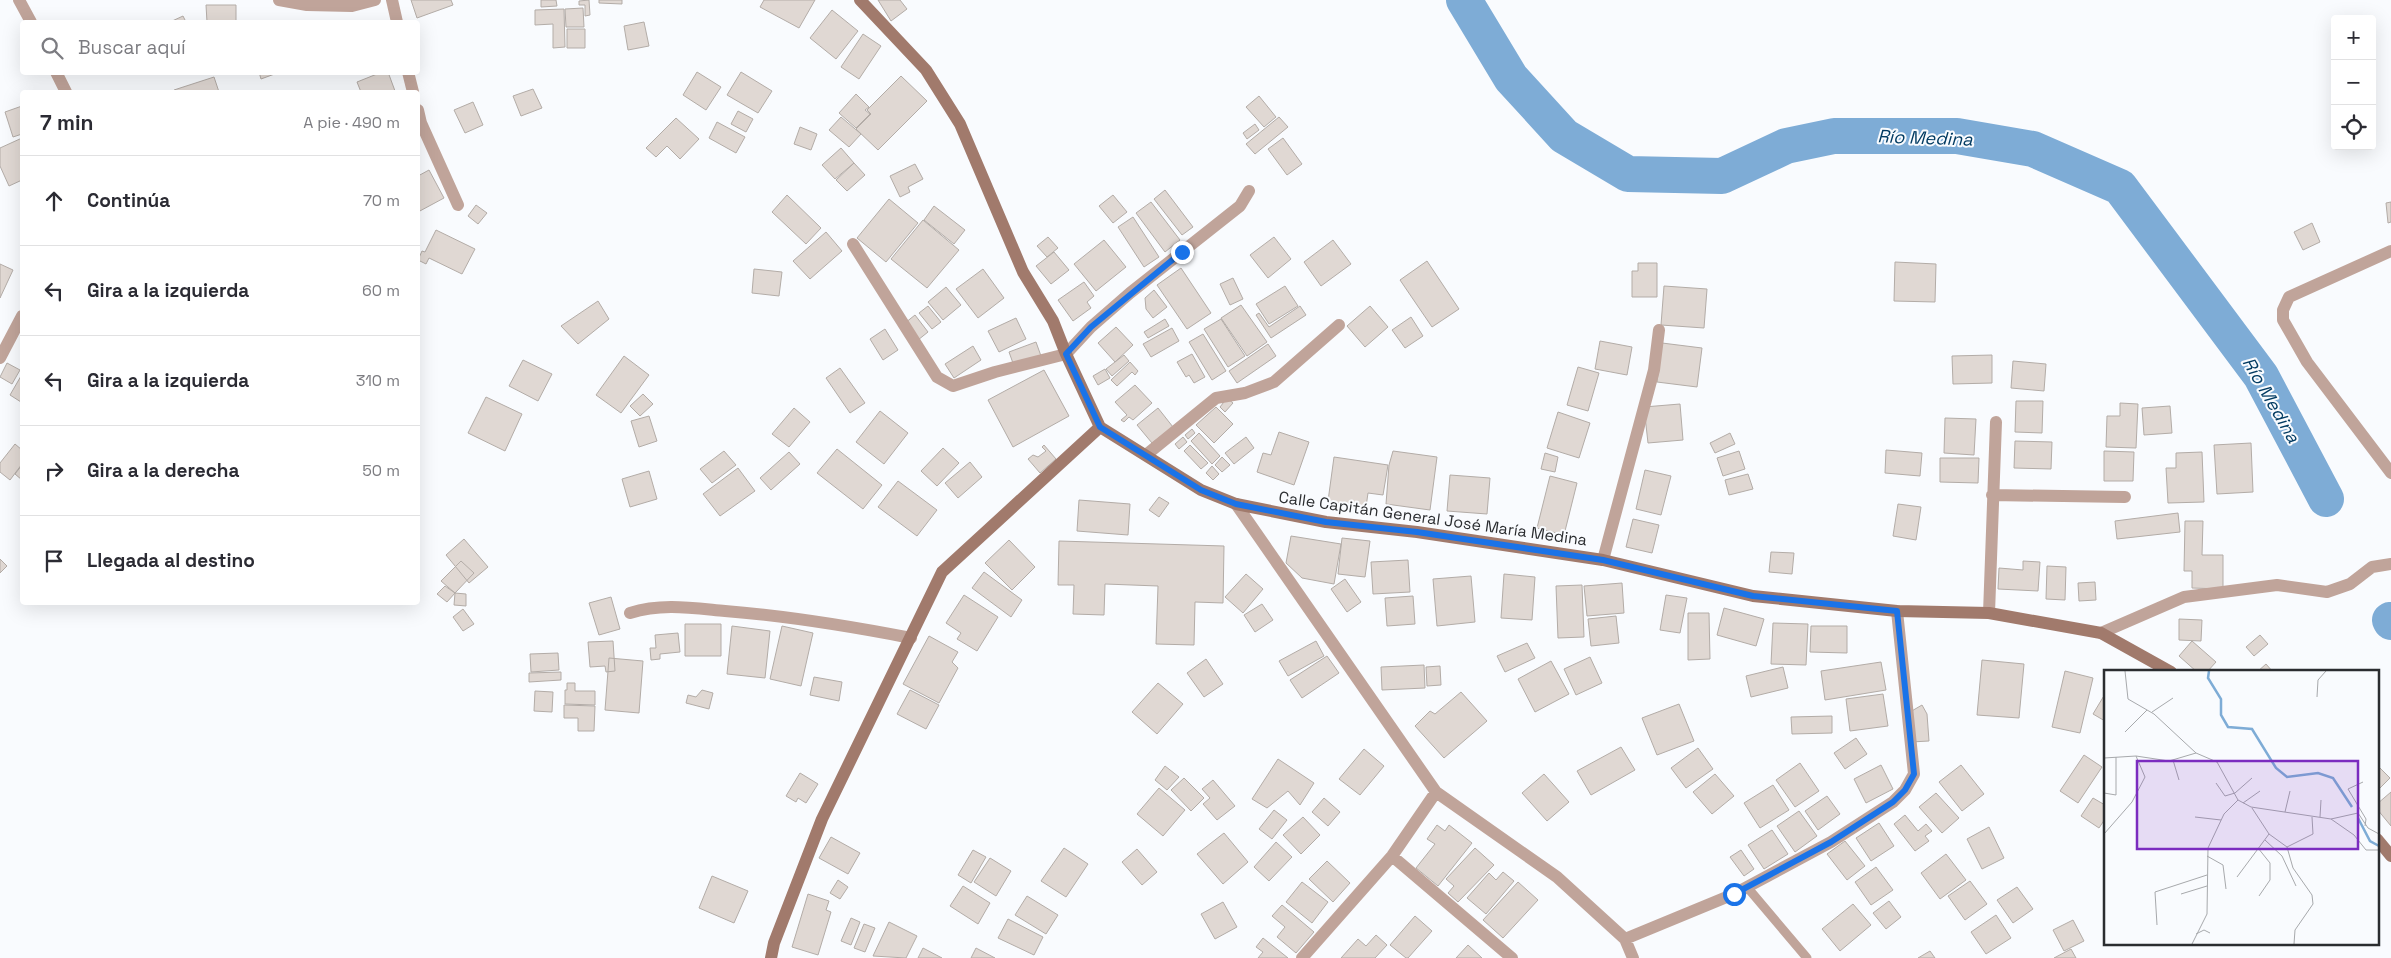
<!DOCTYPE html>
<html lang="es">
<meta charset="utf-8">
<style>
:root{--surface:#fff;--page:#f7f7f7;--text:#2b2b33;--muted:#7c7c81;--line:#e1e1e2}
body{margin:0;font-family:"Space Grotesk",sans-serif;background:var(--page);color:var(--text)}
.controls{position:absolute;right:15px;top:15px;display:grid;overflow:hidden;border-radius:5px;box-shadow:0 5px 20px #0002}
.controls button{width:45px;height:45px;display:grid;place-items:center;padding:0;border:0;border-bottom:1px solid var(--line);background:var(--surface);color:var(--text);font:25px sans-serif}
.stop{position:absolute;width:15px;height:15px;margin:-11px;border:4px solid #1a73e8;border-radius:50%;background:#fff}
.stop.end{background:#1a73e8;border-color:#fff;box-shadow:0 1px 5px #0008}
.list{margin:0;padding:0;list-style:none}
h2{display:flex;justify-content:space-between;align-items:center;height:65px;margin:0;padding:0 20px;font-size:21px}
h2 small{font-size:16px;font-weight:400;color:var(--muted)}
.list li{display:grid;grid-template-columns:32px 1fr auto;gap:15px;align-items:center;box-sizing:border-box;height:90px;padding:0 20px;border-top:1px solid var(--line)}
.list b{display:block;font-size:19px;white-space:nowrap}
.list em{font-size:16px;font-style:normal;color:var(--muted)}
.icon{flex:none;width:28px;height:28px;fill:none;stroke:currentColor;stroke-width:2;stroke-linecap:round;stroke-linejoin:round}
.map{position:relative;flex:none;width:2391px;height:958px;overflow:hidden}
.search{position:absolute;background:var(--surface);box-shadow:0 5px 20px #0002;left:20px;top:20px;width:400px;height:55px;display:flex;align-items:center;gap:12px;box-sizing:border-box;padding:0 18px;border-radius:5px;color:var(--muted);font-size:19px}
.panel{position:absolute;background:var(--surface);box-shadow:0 5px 20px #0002;left:20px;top:90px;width:400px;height:515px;border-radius:5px}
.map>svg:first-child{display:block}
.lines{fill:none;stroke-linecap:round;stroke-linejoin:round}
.river{stroke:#7eacd6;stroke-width:36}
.building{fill:#e0d8d3;stroke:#b3aca7}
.lane{stroke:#c0a49a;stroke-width:9}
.street{stroke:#c0a49a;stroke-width:12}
.secondary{stroke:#a17a6c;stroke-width:12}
.route{stroke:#1a73e8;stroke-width:6}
.labels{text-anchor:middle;stroke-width:4;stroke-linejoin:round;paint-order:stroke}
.street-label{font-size:16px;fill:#2b2d30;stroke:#f9fbfe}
.water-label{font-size:18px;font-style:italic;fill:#023b62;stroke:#f9fbfe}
.inset-river{fill:none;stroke:#7eacd6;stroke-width:2.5}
.inset-road{fill:none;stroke:#a7a9ac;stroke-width:1}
.view{fill:#7b2cbf;fill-opacity:0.15;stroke:#7b2cbf;stroke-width:2.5}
.inset-edge{fill:none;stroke:#2b2d30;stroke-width:2.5}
</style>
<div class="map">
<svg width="2391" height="958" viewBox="0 0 2391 958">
<rect width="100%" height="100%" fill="#f9fbfe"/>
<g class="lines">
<path class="river" d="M1464,0l47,78 53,58 64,38 94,2 64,-30 48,-10h123l76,13 87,38 141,189 65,123
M2390,620l1,2"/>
</g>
<path class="building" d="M411,0h40l2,5 -36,13z
M541,0h15l1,6 -16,1z
M589,0l1,15 -5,1v-11h-6v-4z
M599,0h23v4l-23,-1z
M764,0h51l-16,28 -39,-21z
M878,0h22l7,9 -16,12z
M206,5h30v17h-29z
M583,8l1,19h-18l-1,-18z
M564,9l1,38 -12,1v-24l-18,1v-15z
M832,10l26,21 -22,28 -26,-21z
M183,16l3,6h-16z
M644,22l5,24 -21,4 -4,-24z
M567,29h18v19h-18z
M863,34l18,12 -22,33 -18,-12z
M259,72h21l-19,7z
M382,72h6l7,19 -5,1h-29l-4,-10z
M697,72l24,15 -15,23 -23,-15z
M741,72l31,19 -14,22 -31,-18z
M901,76l26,25 -49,49 -22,-21 15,-15 -4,-4z
M214,77l5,15h-44l-1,-2z
M533,89l9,19 -21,8 -8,-20z
M856,94l13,13 -4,3 5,4 -14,14 -17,-15z
M1259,96l17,21 -12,10 -18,-20z
M473,102l10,23 -18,8 -11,-23z
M22,106v28l-9,3 -8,-25z
M738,111l15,8 -7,13 -15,-8z
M841,117l20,17 -12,13 -20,-17z
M1279,117l9,10 -33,27 -9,-10z
M676,118l23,21 -19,20 -13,-13 -11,11 -10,-9z
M717,122l28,15 -9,16 -27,-15z
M1255,124l4,6 -12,9 -4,-6z
M800,127l17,7 -6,16 -17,-6z
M22,138v42l-13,6 -9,-20v-18z
M1283,138l19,26 -15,11 -19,-26z
M841,148l13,15 -19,16 -13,-14z
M854,163l11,12 -18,16 -11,-11z
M915,164l8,15 -15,8 2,5 -10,5 -10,-21z
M429,170l15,28 -26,14v-36z
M1165,190l28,37 -11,8 -28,-36z
M787,195l34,33 -15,16 -34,-32z
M1113,195l14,17 -14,11 -14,-17z
M889,199l29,24 -32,39 -29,-24z
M1151,202l29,38 -15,12 -29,-39z
M2391,202v20l-3,1 -2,-20z
M476,205l11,8 -9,11 -10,-8z
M934,206l31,24 -11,14 -30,-24z
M1133,217l26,40 -15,10 -26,-40z
M923,220l36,30 -32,38 -36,-29z
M2312,223l8,19 -17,8 -9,-18z
M436,230l39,19 -13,25 -33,-16 -3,6 -8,-4 4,-9 3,1z
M826,232l16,19 -32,28 -17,-18z
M1048,237l10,11 -11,9 -10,-11z
M1274,237l17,22 -23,19 -18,-23z
M1104,240l22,27 -30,24 -22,-27z
M1333,240l18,24 -30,22 -17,-24z
M1054,252l15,18 -18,14 -15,-18z
M1427,261l32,48 -27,18 -32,-47z
M1895,262l41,2 -1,38 -41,-1z
M1638,263h19v34h-25v-26h6z
M0,264l13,6 -13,28z
M1181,268l30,45 -24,16 -30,-44z
M754,269l28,3 -3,24 -27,-3z
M983,269l21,29 -26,20 -22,-29z
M1233,278l10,21 -13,6 -10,-21z
M1084,282l10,14 -7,6 4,6 -18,13 -15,-21z
M1285,286l13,20 -29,18 -13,-20z
M1664,286l43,3 -3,39 -43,-3z
M946,287l15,18 -18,15 -15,-18z
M1154,290l13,17 -14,11 -7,-9 -1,-11z
M598,301l11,18 -31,25 -17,-18z
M1241,305l26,37 -20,14 -26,-38z
M928,306l13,16 -9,7 -13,-16z
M1300,306l6,9 -35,23 -15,-23 3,-2 10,14z
M1370,306l18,21 -23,20 -18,-21z
M915,315l13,17 -10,8 -13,-17z
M1411,317l12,19 -18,12 -13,-18z
M1016,318l10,21 -27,13 -11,-21z
M1165,319l4,7 -21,12 -4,-6z
M1221,319l24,37 -17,11 -24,-38z
M1116,327l17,18 -18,17 -17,-19z
M1172,328l7,13 -28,16 -8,-13z
M885,329l13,21 -15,10 -13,-21z
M1203,334l23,37 -14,9 -23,-38z
M1600,341l32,6 -5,28 -32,-6z
M1036,342l5,14 -27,10 -5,-14z
M1662,343l40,5 -5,39 -40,-5z
M1268,344l8,12 -39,27 -8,-12z
M973,346l8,14 -27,18 -9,-14z
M1192,354l13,23 -11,6 -5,-8 -3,2 -9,-15z
M1124,355l5,6 -17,15 -6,-7z
M1992,355v28l-39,1 -1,-28z
M624,356l25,19 -28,38 -25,-18z
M523,360l29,14 -14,27 -29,-15z
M2013,361l33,3 -2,27 -33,-3z
M1130,362l8,9 -3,4 -3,-3 -15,14 -6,-6z
M7,363l13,7 -8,14 -12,-7z
M1578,367l21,6 -11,38 -21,-6z
M840,368l25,35 -15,10 -24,-35z
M1105,369l5,9 -12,7 -5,-9z
M1044,370l25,46 -56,31 -25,-47z
M21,376l1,23 -1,3 -11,-7z
M1135,385l17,18 -19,17 -4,-3 -5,5 -3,-2 6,-5 -12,-13z
M643,394l10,10 -13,12 -10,-10z
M486,397l36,17 -17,37 -37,-18z
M1227,398l6,5 -8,9 -5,-5z
M2016,401h27l-1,32 -27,-1z
M2120,403l18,1 -2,44 -30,-1 1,-31h13z
M1680,404l3,36 -35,3 -4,-36z
M2170,406l2,27 -28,2 -2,-27z
M1216,407l17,17 -19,19 -18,-18z
M794,408l16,14 -21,25 -17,-13z
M1158,408l15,19 -21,16 -15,-18z
M880,411l28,22 -24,31 -28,-22z
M1558,412l32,11 -11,35 -32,-10z
M649,416l8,25 -18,6 -8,-26z
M1945,418l31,1 -2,36 -30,-2z
M1192,429l3,4 -7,6 -3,-4z
M1279,432l30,10 -15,43 -37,-13 6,-19 8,2z
M1199,433l21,23 -8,8 -21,-23z
M1730,433l5,11 -20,9 -5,-10z
M1183,437l4,5 -8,7 -4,-5z
M1246,437l8,11 -20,16 -9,-11z
M2015,441l37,1 -1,27 -37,-1z
M2251,443l2,49 -36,2 -3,-49z
M15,444l7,6v14l-12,16 -10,-8v-9z
M1044,445l12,14 -16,14 -12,-14 5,-4 5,2 8,-6 -4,-4z
M1190,445l18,18 -7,6 -17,-18z
M943,448l16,15 -22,23 -16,-15z
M837,449l45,36 -19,24 -46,-36z
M1886,450l36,3 -2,23 -35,-3z
M724,451l12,14 -24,18 -12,-14z
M1393,451l44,6 -7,53 -44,-6 3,-39z
M1739,451l6,18 -22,7 -6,-18z
M2104,451l30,1 -1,29h-29z
M789,452l11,12 -29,26 -11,-12z
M2202,452l2,50 -36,1 -2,-35h10v-15z
M1545,453l13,4 -3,15 -14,-3z
M1222,457l8,8 -8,7 -7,-7z
M1334,457l54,8 -5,30 -15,-2 -2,14 -38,-6z
M1940,458h39l-1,25 -38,-1z
M970,462l12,15 -24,21 -13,-15z
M22,465v15l-7,-6z
M1212,466l7,8 -6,6 -7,-7z
M738,468l17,23 -35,25 -17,-22z
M1645,470l26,6 -10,39 -25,-6z
M649,471l8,28 -27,8 -8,-28z
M1748,474l5,15 -24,6 -4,-15z
M1450,475l40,3 -3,36 -40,-3z
M1550,476l27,7 -13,52 -27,-7z
M898,481l39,29 -20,26 -39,-29z
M1159,497l10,6 -10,14 -10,-7z
M1079,500l51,4 -2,31 -51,-4z
M1898,504l23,3 -5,33 -23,-4z
M2178,513l2,19 -63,7 -2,-18z
M1633,519l26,6 -7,28 -26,-6z
M2185,521h18l-1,34h21v34l-31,-1v-17h-8z
M1291,536l50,8 -7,40 -32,-6 -16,-15z
M1342,538l28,3 -5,36 -27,-3z
M464,539l24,28 -19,16 -23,-28z
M1009,540l26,27 -23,23 -27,-27z
M1059,541l165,5 -1,57 -28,-1 -1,43 -38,-1 2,-58 -53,-2 -1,31 -31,-1 1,-29h-16z
M1771,552l23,1 -2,21 -23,-2z
M0,559l7,7 -7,7z
M1408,560l2,32 -37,2 -2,-32z
M461,561l13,12 -19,20 -14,-12z
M2023,561l17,1 -2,29 -40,-2 1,-21 24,2z
M2047,566l19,1 -1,33 -19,-1z
M984,572l38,28 -11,17 -39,-29z
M1246,574l17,15 -20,24 -18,-16z
M1504,574l31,3 -3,43 -31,-2z
M1471,576l4,46 -38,4 -4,-47z
M1345,579l16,23 -14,10 -16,-23z
M2095,582l1,18 -17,1 -1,-18z
M1622,583l2,30 -37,3 -3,-30z
M1582,585l2,52 -26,1 -2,-52z
M445,586l10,7 -8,9 -10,-8z
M455,593l11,1v12l-12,-1z
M964,595l34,22 -21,34 -20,-12 4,-6 -15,-10z
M1666,595l21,3 -7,35 -20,-3z
M1413,596l2,28 -28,2 -2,-28z
M611,597l9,32 -21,6 -10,-32z
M1262,604l11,16 -18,12 -11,-17z
M1724,608l40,11 -8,27 -39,-11z
M463,609l11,15 -11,7 -10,-14z
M1688,613h21l1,46 -22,1z
M1616,616l3,27 -28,3 -3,-27z
M2179,619l23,1 -1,21 -22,-1z
M1773,623l35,1 -2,41 -35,-1z
M685,624h36v32h-36z
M732,626l38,5 -5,47 -38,-4z
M782,626l31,7 -12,53 -31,-7z
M1811,626h36v27l-37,-1z
M678,633l2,19 -20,2v5l-9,1 -1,-12h6l-1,-13z
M2260,635l8,9 -14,12 -8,-9z
M929,636l29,16 -6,10 6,6 -19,35 -36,-19z
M613,641l2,30 -9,1 -1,-6 -15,1 -2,-25z
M1316,641l8,15 -36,20 -9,-15z
M2192,641l24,21 -9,10h-10l-18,-16z
M1527,643l8,15 -30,14 -8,-16z
M558,653l1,17 -28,2 -1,-18z
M1327,656l12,17 -37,25 -12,-18z
M1590,657l12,26 -26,12 -12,-26z
M609,658l34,3 -4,52 -34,-3z
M1206,659l17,25 -19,13 -17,-24z
M1982,660l42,4 -5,54 -42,-3z
M1551,661l18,33 -34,18 -17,-33z
M1881,662l5,28 -61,10 -4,-29z
M2266,664l7,8h-16z
M1424,665l1,23 -43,2 -1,-23z
M1440,666l1,19 -14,1 -1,-19z
M1783,667l5,21 -37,9 -5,-21z
M2065,671l28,7 -13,55 -28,-6z
M561,672v8l-32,2v-9z
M814,677l28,5 -3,19 -29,-6z
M567,683h8v8h20v14l-30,-1v-14h2z
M1158,683l25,21 -26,30 -25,-22z
M702,690l11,3 -4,16 -23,-6 2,-8 8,2z
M910,690l29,15 -13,24 -29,-15z
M535,691l18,1 -1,20 -18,-1z
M1461,692l26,29 -43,37 -29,-32 15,-15 5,3z
M1883,694l5,32 -38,5 -4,-32z
M2105,694v27l-12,-7z
M1679,704l15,37 -37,14 -15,-37z
M564,705l31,1 -1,25h-16v-13h-14z
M1922,705l5,9 2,27 -18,1 -1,-30z
M1832,716v17l-40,1 -1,-17z
M1856,738l11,16 -22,15 -11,-16z
M1621,747l14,23 -44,25 -14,-24z
M1698,748l15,21 -27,19 -15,-20z
M1364,749l20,17 -24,29 -21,-16z
M2084,755l18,12 -24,36 -18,-12z
M1278,759l36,24 -14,22 -12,-14 -21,17 -15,-9z
M1800,763l19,28 -24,16 -19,-27z
M1881,765l12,24 -27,14 -12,-24z
M1961,765l23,29 -22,17 -23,-29z
M1165,766l14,11 -12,13 -12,-10z
M2379,767l11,11 -13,13v-22z
M800,773l18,11 -12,19 -8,-5 -2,4 -10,-6z
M1544,774l25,28 -22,19 -25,-28z
M1715,774l19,22 -22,18 -19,-22z
M1184,778l20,20 -13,13 -20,-21z
M1213,780l22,26 -18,14 -14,-16 7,-6 -8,-9z
M1773,785l16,25 -29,18 -16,-25z
M1159,788l26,22 -22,26 -26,-22z
M2391,792v34l-14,-17v-5z
M1936,793l23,25 -17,15 -23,-26z
M1827,796l13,18 -22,16 -13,-19z
M1324,798l16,14 -12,14 -16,-14z
M2093,798l12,7v14l-6,9 -18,-12z
M1274,810l13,10 -15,19 -13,-10z
M1799,811l18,25 -22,16 -18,-26z
M1905,815l13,16 8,-7 6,7 -7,5 4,5 -14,10 -21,-27z
M1303,817l17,18 -19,19 -18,-19z
M1879,823l15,23 -23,15 -15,-23z
M1437,825l8,6 4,-6 23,18 -34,43 -22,-18 19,-24 -8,-5z
M1989,827l15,31 -22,11 -15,-30z
M1772,830l16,24 -24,15 -16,-24z
M1224,833l24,29 -25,22 -26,-30z
M831,837l29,16 -12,21 -29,-16z
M1845,841l20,25 -18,14 -20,-26z
M1276,842l16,15 -23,24 -15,-14z
M1064,848l24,16 -22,33 -25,-16z
M1475,848l19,17 -36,37 -10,-9 6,-7 -8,-7z
M1137,849l20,23 -15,13 -20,-23z
M973,850l13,7 -15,26 -13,-8z
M1741,850l13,19 -10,7 -14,-19z
M1946,854l20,26 -26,19 -19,-26z
M990,858l21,13 -15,25 -22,-14z
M1327,861l23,22 -17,19 -24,-23z
M1876,867l17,23 -22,15 -16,-23z
M1503,872l11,9 -28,33 -19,-16 22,-25 7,7z
M712,876l36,15 -14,32 -35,-15z
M838,880l10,7 -8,12 -10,-6z
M1970,881l17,23 -22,16 -17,-24z
M1302,882l26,20 -16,21 -26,-21z
M1518,882l20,18 -35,38 -20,-18z
M963,886l27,17 -12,21 -28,-18z
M2017,887l16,22 -20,14 -16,-23z
M808,894l21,7 -3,9 5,2 -13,43 -26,-8z
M1027,896l31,19 -12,19 -31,-19z
M1889,901l12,16 -15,12 -13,-16z
M1223,902l14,25 -22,12 -14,-25z
M1853,904l18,21 -31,26 -18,-22z
M1282,905l32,27 -18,21 -19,-16 8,-10 -13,-11z
M1996,915l15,23 -25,16 -15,-22z
M1415,916l17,15 -24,27h-2l-16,-13z
M851,918l9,4 -9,23 -10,-4z
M1008,919l35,18 -9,18 -36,-17z
M2073,920l11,21 -20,10 -11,-21z
M889,922l28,14 -11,22 -33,-2z
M864,924l11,4 -10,24 -11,-4z
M1376,935l11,10 -12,13h-34l17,-19 8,7z
M1263,938l25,20h-30l5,-6 -7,-5z
M1468,945l14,13h-26z
M923,948l19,10h-24z
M976,948l19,10h-24z
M2071,949l5,9h-22z
M1930,951l5,7h-17z"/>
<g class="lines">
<path class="lane" d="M1747,887l60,71"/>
<path class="street" d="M19,0l12,22
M279,0l28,5 45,1 23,-6
M392,0l5,22
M56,72l10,20
M408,72l5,20
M418,110l3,13 37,82
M853,244l84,133 16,9 42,-14 71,-18 25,-27 39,-34 110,-87 9,-15
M2391,251l-102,46 -6,13v10l24,42 84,111
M0,358l22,-42
M1146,455l70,-57 29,-5 29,-11 65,-57
M1992,495l133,2
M1236,504l200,288 121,85 68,62 8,19
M1603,560l51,-190 5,-40
M630,613c32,-10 62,-5 95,-2 62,5 124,15 186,27
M1989,613l7,-191
M2101,633l83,-36 93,-12 50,7 23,-8 22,-17 19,-3
M1392,856l120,102
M1625,939l109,-45 97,-52 62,-40 12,-12 9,-16 -17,-163
M1302,958l90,-102 44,-64"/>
<path class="secondary" d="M860,0l66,70 34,54 63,148 30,49 13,33 34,73 101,63 35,14 90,18 91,10 186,28 150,36 144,15 92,2 112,20 70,39
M2377,839l14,17
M771,958l3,-15 48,-124 120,-247 158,-145"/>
</g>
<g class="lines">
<path class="route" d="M1182,252l-91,75 -25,27 34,73 101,63 35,14 90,18 91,10 186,28 150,36 144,15 17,163 -9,16 -12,12 -62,40 -97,52"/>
</g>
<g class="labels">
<g class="street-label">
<text transform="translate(1433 518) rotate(8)" y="6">Calle Capitán General José María Medina</text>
</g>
<g class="water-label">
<text transform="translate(1925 138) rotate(2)" y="6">Río Medina</text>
<text transform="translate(2271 400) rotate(60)" y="6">Río Medina</text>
</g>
</g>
<g transform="translate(2104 670)">
<rect width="275" height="275" fill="#f9fbfe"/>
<path class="inset-river" d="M105,1l-1,7 13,21v16l7,12 24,2 24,39 11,9 31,-4 15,5 19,29M254,148l12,23 9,5"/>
<path class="inset-road" d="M21,1l3,28 26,15 42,39 21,9 21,38 13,7 80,12 23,16 12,15h13M213,27l1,-17 8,-9M48,42l21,-14M21,62l22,-22M0,88l32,-2 33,5 27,-8M69,90l6,20M259,112l-15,7 18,30 -1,7M112,113l9,13 10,-3 17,-15M0,123l12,2v-38M139,133l17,-12M148,138l17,26 18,13 6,21 19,27 1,9 -18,26 -1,14M181,142l5,-21M91,147l26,3M216,147l1,-17M227,149l27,-6 10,15 11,6M0,164l28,-32 13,-25 -9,-21M161,170l17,16 14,30M183,177l26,-13 -1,-17M154,178l12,15v17l-11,16M103,186l16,9 3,24M133,207l32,-43M77,224l26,-8M53,255l-2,-33 52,-17M92,264l8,-4 6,3M88,274l15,-30 1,-66 16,-34 14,-14"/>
<path class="view" d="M33,91h221v88h-221z"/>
<rect width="275" height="275" class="inset-edge"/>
</g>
</svg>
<div class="controls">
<button>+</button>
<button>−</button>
<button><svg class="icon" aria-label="locate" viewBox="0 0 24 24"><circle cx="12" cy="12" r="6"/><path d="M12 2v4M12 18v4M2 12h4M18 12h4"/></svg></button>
</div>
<div class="stop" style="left:1734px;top:894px"></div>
<div class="stop end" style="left:1182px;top:252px"></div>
<div class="search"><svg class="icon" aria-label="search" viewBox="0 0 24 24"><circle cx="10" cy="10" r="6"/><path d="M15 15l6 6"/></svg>Buscar aquí</div>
<section class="panel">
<h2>7 min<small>A pie · 490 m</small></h2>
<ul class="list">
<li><svg class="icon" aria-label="ahead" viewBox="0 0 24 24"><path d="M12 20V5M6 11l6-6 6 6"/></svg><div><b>Continúa</b></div><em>70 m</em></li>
<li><svg class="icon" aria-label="left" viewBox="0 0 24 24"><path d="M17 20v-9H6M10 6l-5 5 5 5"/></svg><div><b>Gira a la izquierda</b></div><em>60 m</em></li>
<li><svg class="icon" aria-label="left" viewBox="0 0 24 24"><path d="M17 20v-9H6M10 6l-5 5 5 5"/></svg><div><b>Gira a la izquierda</b></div><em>310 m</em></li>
<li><svg class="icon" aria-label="right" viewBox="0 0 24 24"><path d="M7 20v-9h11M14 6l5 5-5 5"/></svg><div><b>Gira a la derecha</b></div><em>50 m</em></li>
<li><svg class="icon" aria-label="arrive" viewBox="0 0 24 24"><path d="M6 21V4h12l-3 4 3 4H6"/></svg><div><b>Llegada al destino</b></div></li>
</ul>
</section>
</div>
